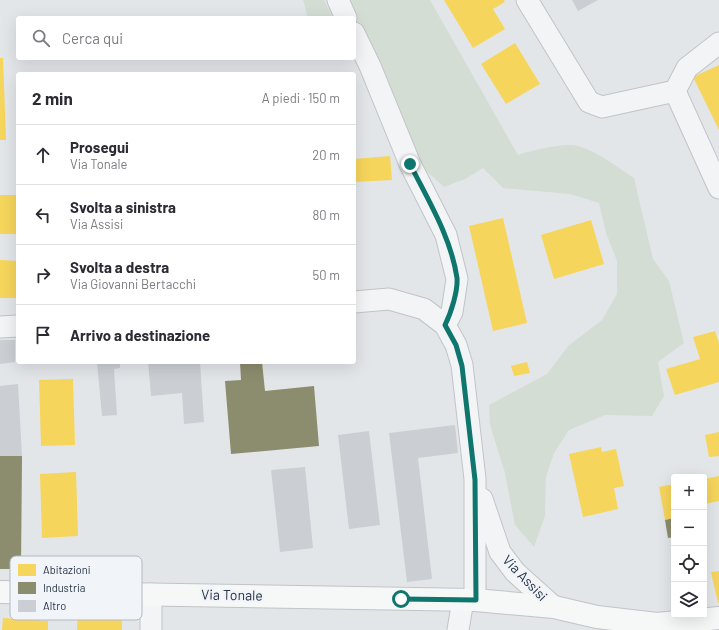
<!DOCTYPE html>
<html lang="it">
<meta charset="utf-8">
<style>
:root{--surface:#fff;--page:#f7f7f7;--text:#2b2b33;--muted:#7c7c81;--line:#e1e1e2}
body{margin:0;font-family:Barlow,sans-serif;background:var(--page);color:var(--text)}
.controls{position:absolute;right:12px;bottom:12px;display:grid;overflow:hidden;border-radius:4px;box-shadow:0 4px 16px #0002}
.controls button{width:36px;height:36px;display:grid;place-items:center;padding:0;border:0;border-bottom:1px solid var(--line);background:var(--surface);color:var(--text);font:20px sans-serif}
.stop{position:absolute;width:12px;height:12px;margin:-9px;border:3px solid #0f766e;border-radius:50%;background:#fff}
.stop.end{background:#0f766e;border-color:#fff;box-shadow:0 1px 4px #0008}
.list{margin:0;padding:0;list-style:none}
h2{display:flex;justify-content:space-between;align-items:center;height:52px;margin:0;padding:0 16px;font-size:17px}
h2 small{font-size:13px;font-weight:400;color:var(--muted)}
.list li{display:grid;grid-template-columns:26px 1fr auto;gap:12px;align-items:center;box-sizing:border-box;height:60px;padding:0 16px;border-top:1px solid var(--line)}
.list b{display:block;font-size:15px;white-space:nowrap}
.list p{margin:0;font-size:13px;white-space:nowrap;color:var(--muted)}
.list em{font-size:13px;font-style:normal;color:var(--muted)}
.icon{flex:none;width:22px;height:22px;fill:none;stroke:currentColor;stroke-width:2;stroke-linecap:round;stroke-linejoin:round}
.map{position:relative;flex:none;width:719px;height:630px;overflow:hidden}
.search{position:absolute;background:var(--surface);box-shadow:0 4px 16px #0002;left:16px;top:16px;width:340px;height:44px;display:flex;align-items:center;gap:10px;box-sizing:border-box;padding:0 14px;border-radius:4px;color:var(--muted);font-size:15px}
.panel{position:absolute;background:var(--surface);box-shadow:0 4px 16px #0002;left:16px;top:72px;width:340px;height:292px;border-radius:4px}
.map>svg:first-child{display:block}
.green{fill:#d4ddd3}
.homes{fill:#f6d55c}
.industry{fill:#8c8c6e}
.building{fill:#cbced2}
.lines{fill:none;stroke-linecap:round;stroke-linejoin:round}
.street-casing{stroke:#c1c4c7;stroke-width:23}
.secondary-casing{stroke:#c1c4c7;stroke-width:24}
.street{stroke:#f3f4f5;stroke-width:21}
.secondary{stroke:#f6f7f7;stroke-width:22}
.route{stroke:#0f766e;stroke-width:5}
.labels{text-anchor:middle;stroke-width:4;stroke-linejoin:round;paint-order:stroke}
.street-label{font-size:14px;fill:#273345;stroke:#f1f4f8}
.key{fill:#f1f4f8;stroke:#b4bac2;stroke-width:1}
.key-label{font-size:11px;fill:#273345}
</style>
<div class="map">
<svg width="719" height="630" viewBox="0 0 719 630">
<rect width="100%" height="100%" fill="#e3e6e9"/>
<path class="green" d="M303,0h21l9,18h-25z
M345,0h85l88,155c11,-4 49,-13 60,-9 20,6 38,20 56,32l19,81 16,22 15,62 -26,19 6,34 -12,20 -47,-1 -36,15 -15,23 -8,24 -1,39 -11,31 -19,-22 -10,-52 -15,-48 -1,-20 58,-31 21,-28 34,-26 15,-26v-33l-11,-28 -7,-30 -29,-9 -67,-6 -20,-20 -18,11 -21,8 -22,-20z"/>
<path class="homes" d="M444,0h60l1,2 -12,7 12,20 -32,19z
M515,43l25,41 -34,20 -25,-40z
M0,58h3l3,82h-6z
M719,65v65l-26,-53z
M390,156l2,24 -38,2v-23z
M0,195h18v39h-18z
M503,218l24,105 -34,8 -24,-105z
M591,220l13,44 -50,15 -13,-44z
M0,260l18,1v37h-18z
M715,331l4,12v39l-44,13 -9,-26 34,-10 -7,-22z
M527,362l3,11 -16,3 -3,-10z
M73,379l2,66 -34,1 -2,-66z
M719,432v24l-10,1 -4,-22z
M601,447l1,5 14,-3 8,37 -10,2 4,21 -35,8 -14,-63z
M76,472l2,64 -36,2 -2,-64z
M719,476v25l-15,3v-25z
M674,484v34l-9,2 -6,-33z
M719,571v32h-1l-7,-31z
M78,615l44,2v13h-45z
M3,618l45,3v9h-46z"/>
<path class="industry" d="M240,362h22l3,29 49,-5 5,60 -88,8 -6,-73 16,-1z
M0,456h22l-1,113h-21z
M674,518v19l-6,1 -3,-18z"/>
<path class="building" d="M572,0h26l-20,11z
M0,340h15v22l-15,2z
M97,362h23v6l-6,1 3,46 -15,1z
M148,362h52l4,60 -20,2 -2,-31 -31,3z
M18,384l4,72h-22v-70z
M455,425l3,28 -40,5 14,121 -25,3 -18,-149z
M369,431l11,94 -31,4 -11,-94z
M305,467l8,81 -33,4 -9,-82z"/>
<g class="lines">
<g class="street-casing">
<path id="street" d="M338,0l8,18
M527,0l62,102 13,5 73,-16
M354,33l16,33 40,98 36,71 11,44 -5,33 -7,13
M719,43l-32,25 -12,23 44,97
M354,302l35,-3 35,10 21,16 11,20 6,20 13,114v121
M0,327l18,-1
M482,499l18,53 15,20 39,35
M151,594v36
M458,630l5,-30"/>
</g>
<g class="secondary-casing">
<path id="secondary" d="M0,592l475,8 79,7 43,10 60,7 62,-6"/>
</g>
<use href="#street" class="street"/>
<use href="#secondary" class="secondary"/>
</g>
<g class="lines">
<path class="route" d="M401,599l75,1 -1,-120 -13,-114 -6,-21 -11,-20c6,-12 13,-34 12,-47 -6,-41 -29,-78 -47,-114"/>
</g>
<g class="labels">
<g class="street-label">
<text transform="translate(525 578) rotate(46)" y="5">Via Assisi</text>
<text transform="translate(232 595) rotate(1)" y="5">Via Tonale</text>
</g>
</g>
<rect x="10" y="556" width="132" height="64" rx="6" class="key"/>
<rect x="18" y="564" width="18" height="12" fill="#f6d55c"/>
<rect x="18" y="582" width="18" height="12" fill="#8c8c6e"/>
<rect x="18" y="600" width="18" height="12" fill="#cbced2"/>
<g class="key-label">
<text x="43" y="574">Abitazioni</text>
<text x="43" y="592">Industria</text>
<text x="43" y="610">Altro</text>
</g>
</svg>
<div class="controls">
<button>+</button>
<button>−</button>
<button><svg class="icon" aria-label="locate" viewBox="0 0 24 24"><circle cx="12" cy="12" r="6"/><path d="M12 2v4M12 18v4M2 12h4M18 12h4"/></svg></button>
<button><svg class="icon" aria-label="layers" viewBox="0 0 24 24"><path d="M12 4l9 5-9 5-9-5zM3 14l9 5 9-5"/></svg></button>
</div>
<div class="stop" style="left:401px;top:599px"></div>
<div class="stop end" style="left:410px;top:164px"></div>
<div class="search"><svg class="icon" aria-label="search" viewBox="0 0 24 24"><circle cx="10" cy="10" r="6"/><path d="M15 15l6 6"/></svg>Cerca qui</div>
<section class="panel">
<h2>2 min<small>A piedi · 150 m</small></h2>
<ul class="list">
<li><svg class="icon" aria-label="ahead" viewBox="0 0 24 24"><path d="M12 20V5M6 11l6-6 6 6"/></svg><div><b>Prosegui</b><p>Via Tonale</p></div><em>20 m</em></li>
<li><svg class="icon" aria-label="left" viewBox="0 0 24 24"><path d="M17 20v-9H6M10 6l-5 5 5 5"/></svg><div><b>Svolta a sinistra</b><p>Via Assisi</p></div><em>80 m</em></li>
<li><svg class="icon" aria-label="right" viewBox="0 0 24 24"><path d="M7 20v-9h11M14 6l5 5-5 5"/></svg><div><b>Svolta a destra</b><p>Via Giovanni Bertacchi</p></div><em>50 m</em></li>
<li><svg class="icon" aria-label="arrive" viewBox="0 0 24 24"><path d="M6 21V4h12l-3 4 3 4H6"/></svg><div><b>Arrivo a destinazione</b></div></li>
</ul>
</section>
</div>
